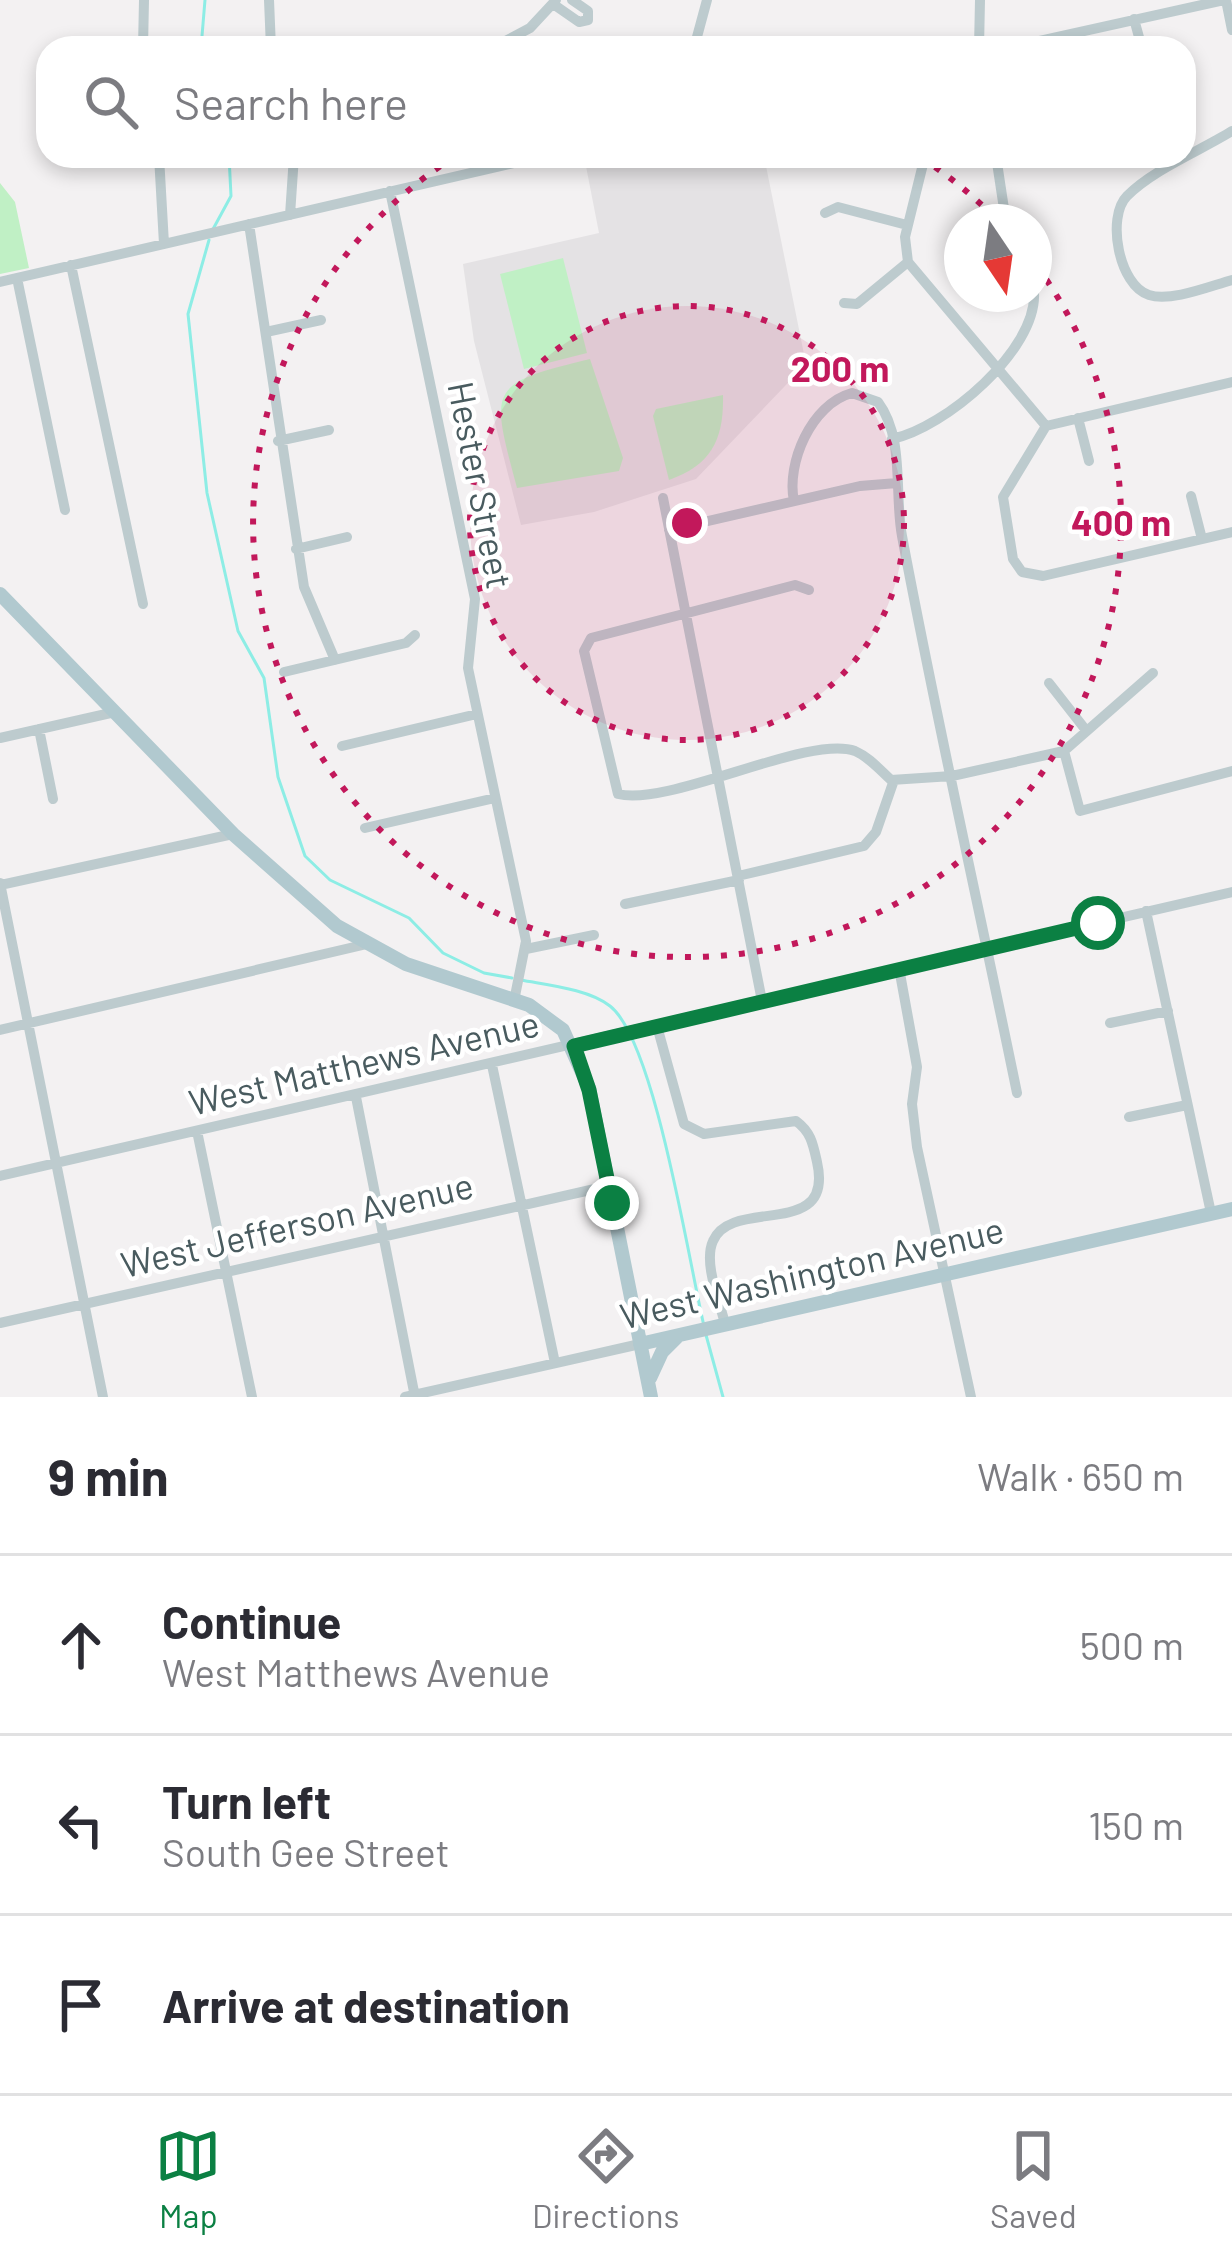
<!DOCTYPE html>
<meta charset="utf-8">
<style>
:root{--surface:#fff;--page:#f2f2f3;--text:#2b2b33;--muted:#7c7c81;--line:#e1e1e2;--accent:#0b8043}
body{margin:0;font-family:Barlow,sans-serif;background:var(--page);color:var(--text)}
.compass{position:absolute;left:944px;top:204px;width:108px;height:108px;border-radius:50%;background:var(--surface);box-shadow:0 6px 18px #0003;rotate:167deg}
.stop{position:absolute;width:36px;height:36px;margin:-27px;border:9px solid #0b8043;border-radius:50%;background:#fff}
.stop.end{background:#0b8043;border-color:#fff;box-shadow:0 3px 12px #0008}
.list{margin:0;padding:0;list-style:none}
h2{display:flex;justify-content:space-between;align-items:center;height:156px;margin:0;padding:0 48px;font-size:51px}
h2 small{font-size:39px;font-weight:400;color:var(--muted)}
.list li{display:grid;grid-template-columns:78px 1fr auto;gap:36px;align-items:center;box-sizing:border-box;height:180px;padding:0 48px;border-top:3px solid var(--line)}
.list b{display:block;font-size:45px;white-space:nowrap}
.list p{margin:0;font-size:39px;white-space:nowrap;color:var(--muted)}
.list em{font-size:39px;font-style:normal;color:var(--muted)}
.icon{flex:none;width:66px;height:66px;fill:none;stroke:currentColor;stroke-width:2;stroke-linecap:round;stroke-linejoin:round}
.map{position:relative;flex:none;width:1232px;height:1397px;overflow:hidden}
.search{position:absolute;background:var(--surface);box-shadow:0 6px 18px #0003;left:36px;right:36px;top:36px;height:132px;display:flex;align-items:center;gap:30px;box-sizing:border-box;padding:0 42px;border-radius:36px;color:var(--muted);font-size:45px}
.sheet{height:696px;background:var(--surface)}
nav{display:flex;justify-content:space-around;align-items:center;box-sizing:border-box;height:168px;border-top:3px solid var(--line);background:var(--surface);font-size:33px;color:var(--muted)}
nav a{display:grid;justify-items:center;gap:6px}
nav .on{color:var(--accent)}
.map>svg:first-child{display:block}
.education{fill:#e4e2e4}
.green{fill:#c0f0c5}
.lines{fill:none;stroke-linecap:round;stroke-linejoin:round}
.stream{stroke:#8dede5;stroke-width:3}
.minor{stroke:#bdcbce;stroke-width:10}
.major{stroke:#b1c9cf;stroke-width:14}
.route{stroke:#0b8043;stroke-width:15}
.ring{fill:none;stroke:#c2185b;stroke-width:6;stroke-dasharray:6 12}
.labels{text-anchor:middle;stroke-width:9;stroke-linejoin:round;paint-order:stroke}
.street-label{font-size:36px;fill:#495b5f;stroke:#fff}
.centre{fill:#c2185b;stroke:#fff;stroke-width:6}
.ring-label{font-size:36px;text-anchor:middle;font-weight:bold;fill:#c2185b;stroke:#fff;stroke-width:9;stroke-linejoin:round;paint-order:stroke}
</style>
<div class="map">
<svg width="1232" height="1397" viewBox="0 0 1232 1397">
<rect width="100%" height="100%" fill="#f3f1f2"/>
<path class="education" d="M584,156h180l42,208 -110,115 -102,33 -73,13 -47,-184 -11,-77 136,-31z"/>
<path class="green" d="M0,183l15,19 14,66 -29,6z
M563,258l24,95 -63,16 -24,-95z
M590,359l33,99 -4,13 -102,17c-27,-101 -30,-104 73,-129z
M723,395c1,44 -11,70 -54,85l-16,-64 3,-7z"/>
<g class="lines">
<path class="stream" d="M201,48l4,-48
M212,231l19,-35 -2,-40
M209,240l-21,74 19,179 31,138 26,47 14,99 27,79 25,24 79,38 34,35 41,20 28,5
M521,980c26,5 68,9 89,26 45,35 79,257 94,320
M706,1335l17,62"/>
<path class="minor" d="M269,0l2,48
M1226,0l6,30
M553,4l26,18 9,-2v-9l-16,-11
M1134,19l8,29
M143,48l1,-48
M492,48l38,-20 26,-28
M694,48l13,-48
M979,48l1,-48
M1008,48l216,-48
M1232,131c-32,20 -78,38 -105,65 -21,21 -8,90 22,99 22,7 61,-9 83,-15
M159,156l5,88
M925,156l-20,81 3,25 138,164
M928,156l34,5 25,-5
M996,156l10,66
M390,191l85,408 -7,69 58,273 -12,60
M825,213l13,-6 69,18
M290,215l4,-59
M249,224l55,363 31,73
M71,265l72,339
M17,278l48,232
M0,282l544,-126
M844,303l13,1 51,-42
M266,332l55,-12
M1078,418l11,43
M1046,426l-43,71 10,62 9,13 21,4 189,-44
M1046,426l186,-44
M892,439c53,-11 145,-89 142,-146
M278,441l51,-11
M1191,496l11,43
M663,498l99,503
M794,501c-8,-37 17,-97 58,-108l26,9c27,36 16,91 24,134 35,187 77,371 115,557
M669,530l191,-44 37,-3
M296,549l51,-12
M809,590l-14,-5 -204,53 -7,13 34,143c52,13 190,-60 237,-43 14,6 25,19 36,29l61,-4 112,-25 89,-78
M284,672l122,-29 9,-8
M1049,683l36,46
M39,729l14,70
M0,738l115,-26
M342,746l135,-32
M1064,751l16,60 152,-40
M365,828l130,-30
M738,876l126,-30 12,-14 18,-52
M0,883l103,514
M0,885l233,-51
M625,904l114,-24
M1146,911l65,302
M526,949l68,-14
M899,968l18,99 -5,37 5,43 54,250
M1110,1023l58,-12
M657,1026l27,98 20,10 92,-13c15,11 17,23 21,41 18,79 -85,34 -104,79 -10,22 7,61 12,83
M0,1030l367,-86
M492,1065l63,298
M356,1097l59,300
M1129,1117l58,-12
M197,1131l55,266
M0,1176l1232,-284
M0,1323l608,-137
M405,1397l235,-53"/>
<path class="major" d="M0,594l233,240 104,92 69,38 123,41 34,25 26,58 62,309
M640,1344l592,-135
M650,1378l12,-26 15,-15"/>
</g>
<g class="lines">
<path class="route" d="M612,1203l-23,-113 -15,-44 524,-123"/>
</g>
<circle cx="687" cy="523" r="217" fill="#c2185b" fill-opacity=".12"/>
<g class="ring">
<circle cx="687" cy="523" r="217"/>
<path d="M920 157A434 434 0 0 1 999 222M1036 265A434 434 0 1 1 454 157"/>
</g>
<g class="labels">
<g class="street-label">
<text transform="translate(480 485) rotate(79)" y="13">Hester Street</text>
<text transform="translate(364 1063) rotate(-13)" y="13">West Matthews Avenue</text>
<text transform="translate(297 1225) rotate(-13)" y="13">West Jefferson Avenue</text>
<text transform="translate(812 1273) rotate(-13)" y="13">West Washington Avenue</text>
</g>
</g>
<circle cx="687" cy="523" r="18" class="centre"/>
<g class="ring-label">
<text x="840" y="382">200 m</text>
<text x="1121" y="536">400 m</text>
</g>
</svg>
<svg class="compass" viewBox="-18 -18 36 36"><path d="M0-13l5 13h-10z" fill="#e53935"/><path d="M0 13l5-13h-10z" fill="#7c7c81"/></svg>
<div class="stop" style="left:1098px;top:923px"></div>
<div class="stop end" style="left:612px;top:1203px"></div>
<div class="search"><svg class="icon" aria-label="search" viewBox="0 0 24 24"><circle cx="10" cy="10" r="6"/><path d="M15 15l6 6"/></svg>Search here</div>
</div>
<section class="sheet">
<h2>9 min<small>Walk · 650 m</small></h2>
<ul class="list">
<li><svg class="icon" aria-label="ahead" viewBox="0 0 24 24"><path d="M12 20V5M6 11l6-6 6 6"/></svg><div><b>Continue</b><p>West Matthews Avenue</p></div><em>500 m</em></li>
<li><svg class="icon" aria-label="left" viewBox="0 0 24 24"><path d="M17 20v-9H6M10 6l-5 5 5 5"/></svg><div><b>Turn left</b><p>South Gee Street</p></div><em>150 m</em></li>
<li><svg class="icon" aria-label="arrive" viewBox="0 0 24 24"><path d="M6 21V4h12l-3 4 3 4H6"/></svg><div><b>Arrive at destination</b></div></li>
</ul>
</section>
<nav>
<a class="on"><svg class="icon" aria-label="map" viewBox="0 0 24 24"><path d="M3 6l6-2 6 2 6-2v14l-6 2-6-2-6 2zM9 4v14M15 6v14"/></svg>Map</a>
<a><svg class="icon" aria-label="directions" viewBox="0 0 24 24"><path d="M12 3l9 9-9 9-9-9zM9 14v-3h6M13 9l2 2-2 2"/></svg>Directions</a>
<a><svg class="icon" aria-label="saved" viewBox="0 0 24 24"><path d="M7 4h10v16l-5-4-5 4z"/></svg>Saved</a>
</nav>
